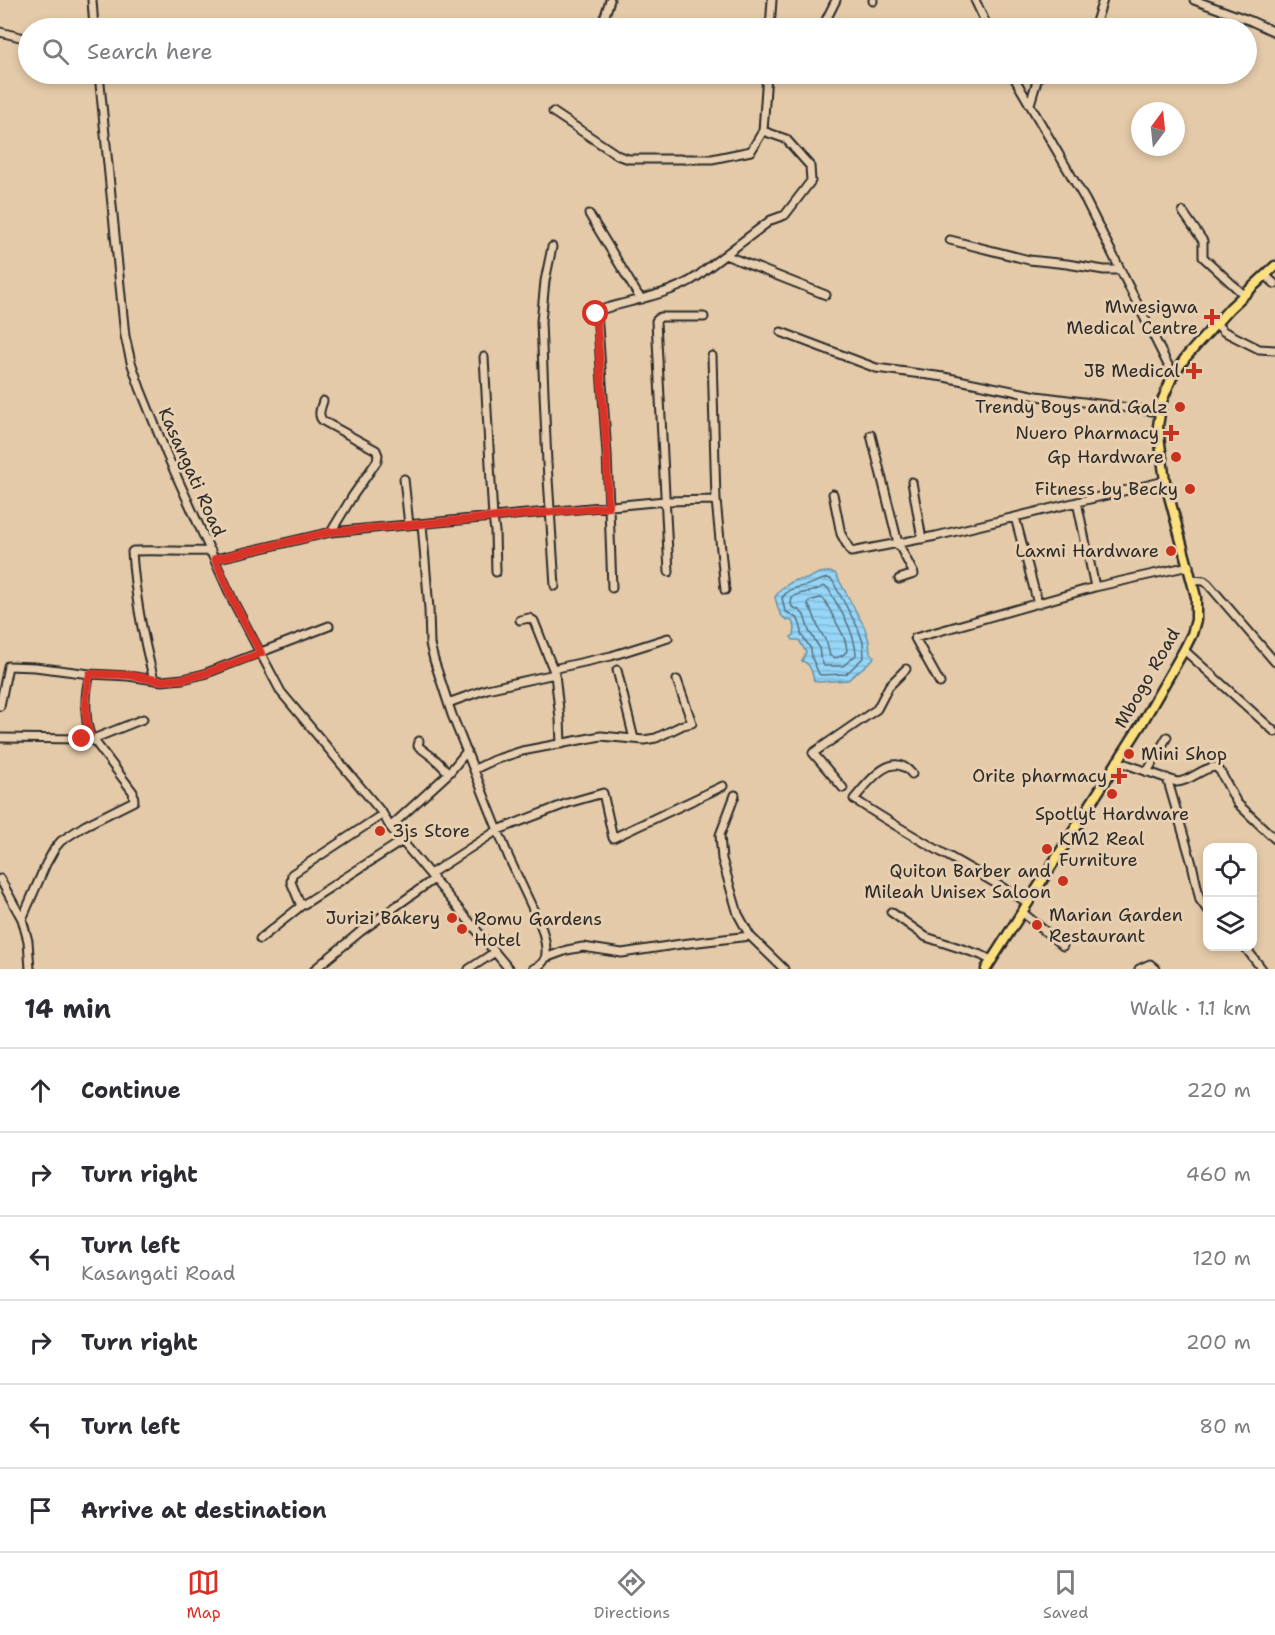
<!DOCTYPE html>
<meta charset="utf-8">
<style>
:root{--surface:#fff;--page:#f2f2f3;--text:#2b2b33;--muted:#7c7c81;--line:#e1e1e2;--accent:#d93025}
body{margin:0;font-family:"Shantell Sans",sans-serif;background:var(--page);color:var(--text)}
.controls{position:absolute;right:18px;bottom:18px;display:grid;overflow:hidden;border-radius:12px;box-shadow:0 3px 9px #0003}
.controls button{width:54px;height:54px;display:grid;place-items:center;padding:0;border:0;border-bottom:2px solid var(--line);background:var(--surface);color:var(--text);font:30px sans-serif}
.compass{position:absolute;left:1131px;top:102px;width:54px;height:54px;border-radius:50%;background:var(--surface);box-shadow:0 3px 9px #0003;rotate:15deg}
.stop{position:absolute;width:18px;height:18px;margin:-14px;border:4px solid #d93025;border-radius:50%;background:#fff}
.stop.end{background:#d93025;border-color:#fff;box-shadow:0 2px 6px #0008}
.list{margin:0;padding:0;list-style:none}
h2{display:flex;justify-content:space-between;align-items:center;height:78px;margin:0;padding:0 24px;font-size:26px}
h2 small{font-size:20px;font-weight:400;color:var(--muted)}
.list li{display:grid;grid-template-columns:39px 1fr auto;gap:18px;align-items:center;box-sizing:border-box;height:84px;padding:0 24px;border-top:2px solid var(--line)}
.list b{display:block;font-size:22px;white-space:nowrap}
.list p{margin:0;font-size:20px;white-space:nowrap;color:var(--muted)}
.list em{font-size:20px;font-style:normal;color:var(--muted)}
.icon{flex:none;width:33px;height:33px;fill:none;stroke:currentColor;stroke-width:2;stroke-linecap:round;stroke-linejoin:round}
.map{position:relative;flex:none;width:1275px;height:969px;overflow:hidden}
.search{position:absolute;background:var(--surface);box-shadow:0 3px 9px #0003;left:18px;right:18px;top:18px;height:66px;display:flex;align-items:center;gap:15px;box-sizing:border-box;padding:0 21px;border-radius:33px;color:var(--muted);font-size:22px}
.sheet{height:582px;background:var(--surface)}
nav{display:flex;justify-content:space-around;align-items:center;box-sizing:border-box;height:84px;border-top:2px solid var(--line);background:var(--surface);font-size:16px;color:var(--muted)}
nav a{display:grid;justify-items:center;gap:3px}
nav .on{color:var(--accent)}
.map>svg:first-child{display:block}
.water{fill:url(#water-rules);stroke:#6b92a6;stroke-width:1.5}
.lines{fill:none;stroke-linecap:round;stroke-linejoin:round}
.shore{stroke:#566f7d;stroke-width:1.5}
.minor-casing{stroke:#2b2b2b;stroke-width:11}
.major-casing{stroke:#2b2b2b;stroke-width:13}
.minor{stroke:#e8cfb0;stroke-width:7}
.major{stroke:#fce080;stroke-width:8}
.route{stroke:#d93025;stroke-width:8}
.poi-dot{fill:#c8321e;stroke:#e8cfb0;stroke-width:2}
.labels{text-anchor:middle;stroke-width:6;stroke-linejoin:round;paint-order:stroke}
.poi-label{font-size:18px;fill:#2b2b2b;stroke:#e8cfb0;text-anchor:end}
.street-label{font-size:18px;fill:#2b2b2b;stroke:#e8cfb0}
</style>
<div class="map">
<svg width="1275" height="969" viewBox="0 0 1275 969">
<defs>
<pattern id="water-rules" width="6" height="5" patternUnits="userSpaceOnUse" patternTransform="scale(1.5)"><rect width="6" height="5" fill="#96d6f8"/><path d="M0 2.5h6" fill="none" stroke="#81b8d5"/></pattern>
</defs>
<rect width="100%" height="100%" fill="#e4caa8"/>
<filter id="ink" filterUnits="userSpaceOnUse"><feTurbulence type="fractalNoise" baseFrequency=".0167" numOctaves="2"/><feDisplacementMap in="SourceGraphic" scale="12" xChannelSelector="R" yChannelSelector="G"/><feConvolveMatrix kernelMatrix="1 2 1 2 8 2 1 2 1" color-interpolation-filters="sRGB"/></filter>
<g filter="url(#ink)">
<path class="water" d="M828,572l7,1 29,53 5,15 1,12 4,3 -1,3 -25,21 -29,2 -5,-1c-2,-9 -3,-17 -12,-20l4,-9 -7,-12h-6l-2,-3 3,-2 1,-7 -3,-7c-13,-1 -14,-13 -17,-24l7,-9 13,-8 12,-1 12,-6z"/>
<g class="lines">
<path class="shore" d="M828,578l4,2 26,48 5,14 1,15 -18,17 -25,1 -2,-1 -7,-16 -1,-9 -10,-15v-7l-3,-8 -13,-8 -3,-13c8,-11 14,-10 26,-13 7,-2 13,-6 20,-7z
M823,586l5,2c11,21 27,42 28,67l-13,11h-19l-4,-10 -1,-9 -10,-16 -5,-16 -5,-5 -7,-3c-5,-15 12,-13 21,-16 4,-1 7,-3 10,-5z
M820,598l4,1 19,36 3,9 1,7c-4,5 -11,9 -17,5l-3,-13 -9,-16 -5,-14 -5,-8 1,-4z"/>
<g class="minor-casing">
<path id="minor" d="M92,0l2,28
M975,0l13,28
M1194,0l57,21 24,11
M873,1v-1
M601,28l9,-28
M770,28l2,-28
M826,28v-8l10,-20
M1094,28l9,-28
M0,32l28,7
M99,74l26,262 6,26 9,26 27,67 67,148 47,89 102,122 7,13 12,14 107,128
M1012,74l74,127 87,174
M585,76l1,-2
M1030,104l9,-30
M553,112l66,44 10,3h83l39,-8 12,-20 4,-57
M1183,212l20,29v16l41,38
M589,214l49,81 4,4
M950,240l79,20 38,4 37,6h16
M552,247l-7,34 -4,41 6,141 8,123
M725,255l101,40
M1265,275l10,9
M1216,323l7,8 36,18 16,1
M781,332l95,36 68,9 93,19 123,16
M484,357l9,161 2,13 1,41
M323,401c-2,7 -6,14 0,20l53,29 2,5 -1,6 -25,36 -21,35
M871,435l27,108 16,31 -15,5
M404,479l5,46
M912,482l10,57
M833,494l8,40 10,18 85,-16 229,-55
M716,500l9,90
M1077,502l18,85
M1015,517l23,87
M422,524l7,85 1,35 4,16 18,55 57,143 32,68c3,9 9,30 1,37 -2,3 -6,4 -9,6
M215,559l116,-27 334,-31 51,-1 -4,-144
M669,572l-13,-251 4,-4h44
M1192,580l12,1 4,3 67,78
M612,588l-5,-134 -10,-142 3,-2c31,-10 82,-17 105,-40l66,-50 14,-5 26,-34 -1,-15 -24,-27 -23,-8
M520,620l9,-2 5,3 21,53 5,45 1,25
M1184,650l91,82
M553,669l58,-13 57,-18
M617,670l17,69
M154,680c-11,-42 -19,-85 -22,-128l1,-1c26,-1 52,1 78,0
M940,683l-25,-45 180,-51 94,-21
M448,703l39,-14 68,-15
M0,706l8,-40 27,1 55,7 38,2 34,5 21,-2 21,-5 125,-48
M0,738l82,1 8,-4
M93,739l50,-20
M419,741l-1,5 17,13 14,14
M1117,761l60,21c15,-1 25,-15 39,-15l4,4 17,32 38,36
M475,769l19,-9 28,-9 79,-15 43,4 12,-2 27,-13 9,-2 -15,-43
M1147,772l20,-35
M912,774c-20,-26 -45,10 -58,25 56,38 117,68 174,104
M1167,778l25,86 8,36 8,11
M843,788l-30,-35 64,-44 12,-23 17,-17
M735,795l-15,40 2,24 16,55 12,22 34,33
M390,827l59,-54 18,-22
M430,874l68,-44 70,-27 35,-10 10,45 110,-52
M0,879l22,40 6,22 2,28
M301,906l-10,-24 1,-8 91,-60
M891,912l35,25 55,18 10,5
M1022,912l41,34
M22,919l24,-55 9,-16 6,-7 23,-15 50,-25 -1,-9 -43,-57c-6,-18 -5,-43 0,-61
M260,939l41,-33 101,-65
M1244,946l18,23
M545,958l22,-8 16,-3 39,6 59,-9 69,-8
M315,969l45,-37 74,-53
M469,969l26,-17
M1139,969l11,-5 6,5"/>
</g>
<g class="major-casing">
<path id="major" d="M986,969l156,-246 42,-73 8,-16 4,-14v-23l-31,-116 -6,-45 -1,-10 4,-25 11,-26 13,-18 44,-49 45,-42"/>
</g>
<use href="#minor" class="minor"/>
<use href="#major" class="major"/>
</g>
</g>
<g class="lines" filter="url(#ink)">
<path class="route" d="M82,739l8,-4c-6,-18 -5,-42 0,-61l38,1 34,6 21,-2 21,-5 57,-21 -27,-50 -19,-44 116,-27 277,-25 -1,-53 -11,-140"/>
</g>
<g class="poi-dot">
<path d="M1209 308h6v6h6v6h-6v6h-6v-6h-6v-6h6z"/>
<path d="M1191 362h6v6h6v6h-6v6h-6v-6h-6v-6h6z"/>
<circle cx="1180" cy="407" r="6"/>
<path d="M1168 424h6v6h6v6h-6v6h-6v-6h-6v-6h6z"/>
<circle cx="1176" cy="457" r="6"/>
<circle cx="1190" cy="489" r="6"/>
<circle cx="1171" cy="551" r="6"/>
<circle cx="1129" cy="754" r="6"/>
<path d="M1116 767h6v6h6v6h-6v6h-6v-6h-6v-6h6z"/>
<circle cx="1112" cy="794" r="6"/>
<circle cx="380" cy="831" r="6"/>
<circle cx="1047" cy="849" r="6"/>
<circle cx="1063" cy="881" r="6"/>
<circle cx="452" cy="918" r="6"/>
<circle cx="1037" cy="925" r="6"/>
<circle cx="462" cy="929" r="6"/>
</g>
<g class="labels">
<g class="poi-label">
<text x="1198" y="313">Mwesigwa<tspan x="1198" dy="21">Medical Centre</tspan></text>
<text x="1180" y="377">JB Medical</text>
<text x="1168" y="413">Trendy Boys and Galz</text>
<text x="1159" y="439">Nuero Pharmacy</text>
<text x="1164" y="463">Gp Hardware</text>
<text x="1178" y="495">Fitness by Becky</text>
<text x="1159" y="557">Laxmi Hardware</text>
<text x="1141" y="760" text-anchor="start">Mini Shop</text>
<text x="1107" y="782">Orite pharmacy</text>
<text x="1112" y="820" text-anchor="middle">Spotlyt Hardware</text>
<text x="392" y="837" text-anchor="start">3js Store</text>
<text x="1059" y="845" text-anchor="start">KM2 Real<tspan x="1059" dy="21">Furniture</tspan></text>
<text x="1051" y="877">Quiton Barber and<tspan x="1051" dy="21">Mileah Unisex Saloon</tspan></text>
<text x="1049" y="921" text-anchor="start">Marian Garden<tspan x="1049" dy="21">Restaurant</tspan></text>
<text x="440" y="924">Jurizi Bakery</text>
<text x="474" y="925" text-anchor="start">Romu Gardens<tspan x="474" dy="21">Hotel</tspan></text>
</g>
<g class="street-label">
<text transform="translate(192 472) rotate(66)" y="6">Kasangati Road</text>
<text transform="translate(1147 678) rotate(-60)" y="6">Mbogo Road</text>
</g>
</g>
</svg>
<div class="controls">
<button><svg class="icon" aria-label="locate" viewBox="0 0 24 24"><circle cx="12" cy="12" r="6"/><path d="M12 2v4M12 18v4M2 12h4M18 12h4"/></svg></button>
<button><svg class="icon" aria-label="layers" viewBox="0 0 24 24"><path d="M12 4l9 5-9 5-9-5zM3 14l9 5 9-5"/></svg></button>
</div>
<svg class="compass" viewBox="-18 -18 36 36"><path d="M0-13l5 13h-10z" fill="#e53935"/><path d="M0 13l5-13h-10z" fill="#7c7c81"/></svg>
<div class="stop" style="left:596px;top:314px"></div>
<div class="stop end" style="left:82px;top:739px"></div>
<div class="search"><svg class="icon" aria-label="search" viewBox="0 0 24 24"><circle cx="10" cy="10" r="6"/><path d="M15 15l6 6"/></svg>Search here</div>
</div>
<section class="sheet">
<h2>14 min<small>Walk · 1.1 km</small></h2>
<ul class="list">
<li><svg class="icon" aria-label="ahead" viewBox="0 0 24 24"><path d="M12 20V5M6 11l6-6 6 6"/></svg><div><b>Continue</b></div><em>220 m</em></li>
<li><svg class="icon" aria-label="right" viewBox="0 0 24 24"><path d="M7 20v-9h11M14 6l5 5-5 5"/></svg><div><b>Turn right</b></div><em>460 m</em></li>
<li><svg class="icon" aria-label="left" viewBox="0 0 24 24"><path d="M17 20v-9H6M10 6l-5 5 5 5"/></svg><div><b>Turn left</b><p>Kasangati Road</p></div><em>120 m</em></li>
<li><svg class="icon" aria-label="right" viewBox="0 0 24 24"><path d="M7 20v-9h11M14 6l5 5-5 5"/></svg><div><b>Turn right</b></div><em>200 m</em></li>
<li><svg class="icon" aria-label="left" viewBox="0 0 24 24"><path d="M17 20v-9H6M10 6l-5 5 5 5"/></svg><div><b>Turn left</b></div><em>80 m</em></li>
<li><svg class="icon" aria-label="arrive" viewBox="0 0 24 24"><path d="M6 21V4h12l-3 4 3 4H6"/></svg><div><b>Arrive at destination</b></div></li>
</ul>
</section>
<nav>
<a class="on"><svg class="icon" aria-label="map" viewBox="0 0 24 24"><path d="M3 6l6-2 6 2 6-2v14l-6 2-6-2-6 2zM9 4v14M15 6v14"/></svg>Map</a>
<a><svg class="icon" aria-label="directions" viewBox="0 0 24 24"><path d="M12 3l9 9-9 9-9-9zM9 14v-3h6M13 9l2 2-2 2"/></svg>Directions</a>
<a><svg class="icon" aria-label="saved" viewBox="0 0 24 24"><path d="M7 4h10v16l-5-4-5 4z"/></svg>Saved</a>
</nav>
